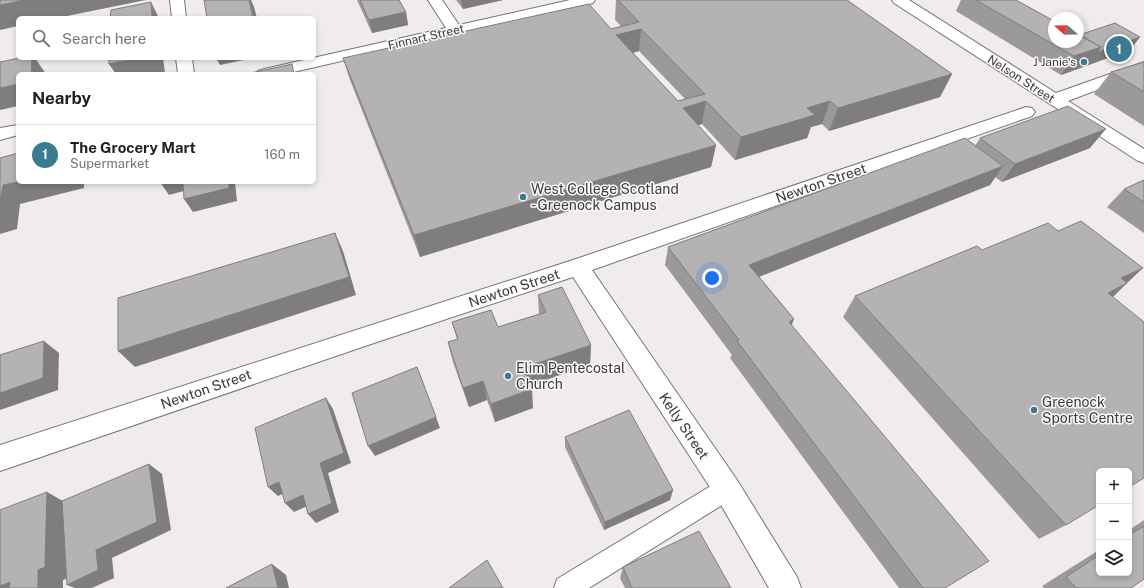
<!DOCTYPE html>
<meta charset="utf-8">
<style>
:root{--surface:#fff;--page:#f2f2f2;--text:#202124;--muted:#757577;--line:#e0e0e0;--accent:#3b7b8f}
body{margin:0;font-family:"Public Sans",sans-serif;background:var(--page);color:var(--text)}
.controls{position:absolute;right:12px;bottom:12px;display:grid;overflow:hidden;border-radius:6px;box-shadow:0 2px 6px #0003}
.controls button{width:36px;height:36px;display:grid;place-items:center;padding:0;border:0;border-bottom:1px solid var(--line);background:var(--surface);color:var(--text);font:20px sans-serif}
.compass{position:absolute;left:1048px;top:12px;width:36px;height:36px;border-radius:50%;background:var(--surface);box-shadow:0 2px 6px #0003;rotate:290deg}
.you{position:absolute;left:712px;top:278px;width:14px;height:14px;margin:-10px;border:3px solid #fff;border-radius:50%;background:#1a73e8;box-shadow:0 0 0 6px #1a73e833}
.badge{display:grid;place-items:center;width:26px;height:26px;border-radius:50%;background:var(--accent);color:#fff;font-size:13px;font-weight:700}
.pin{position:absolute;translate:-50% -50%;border:2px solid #fff;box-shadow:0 1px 4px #0006}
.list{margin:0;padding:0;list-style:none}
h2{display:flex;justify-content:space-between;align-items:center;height:52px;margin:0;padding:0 16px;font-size:17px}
h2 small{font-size:13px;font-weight:400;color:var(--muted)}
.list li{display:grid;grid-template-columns:26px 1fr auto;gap:12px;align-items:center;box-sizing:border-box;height:60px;padding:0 16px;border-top:1px solid var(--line)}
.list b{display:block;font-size:15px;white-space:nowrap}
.list p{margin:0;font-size:13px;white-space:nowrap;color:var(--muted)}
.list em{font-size:13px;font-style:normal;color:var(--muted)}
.icon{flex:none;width:22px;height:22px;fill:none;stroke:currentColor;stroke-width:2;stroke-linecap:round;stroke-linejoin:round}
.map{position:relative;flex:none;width:1144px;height:588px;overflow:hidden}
.search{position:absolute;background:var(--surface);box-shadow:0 2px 6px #0003;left:16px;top:16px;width:300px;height:44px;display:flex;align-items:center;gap:10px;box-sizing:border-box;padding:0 14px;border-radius:6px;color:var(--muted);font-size:15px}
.panel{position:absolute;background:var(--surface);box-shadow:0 2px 6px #0003;left:16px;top:72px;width:300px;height:112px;border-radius:6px}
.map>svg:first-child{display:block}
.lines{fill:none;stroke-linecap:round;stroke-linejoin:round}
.lane-casing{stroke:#767374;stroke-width:2}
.street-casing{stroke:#767374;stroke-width:2}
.lane{fill:#fff;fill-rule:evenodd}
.street{fill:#fff;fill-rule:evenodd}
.wall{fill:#9c999b;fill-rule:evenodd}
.shaded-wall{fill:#7f7d7e}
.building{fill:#b5b2b4;stroke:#7f7d7e;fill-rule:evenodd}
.poi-dot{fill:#3b7b8f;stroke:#fdfafb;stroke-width:1.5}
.labels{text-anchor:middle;stroke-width:3;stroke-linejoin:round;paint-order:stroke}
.far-street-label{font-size:12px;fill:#3a393a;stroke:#fdfafb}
.far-poi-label{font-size:12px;fill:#3a393a;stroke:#fdfafb;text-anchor:end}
.street-label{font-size:14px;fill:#3a393a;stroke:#fdfafb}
.poi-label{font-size:14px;fill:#3a393a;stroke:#fdfafb;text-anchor:start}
</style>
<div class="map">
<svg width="1144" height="588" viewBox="0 0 1144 588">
<rect width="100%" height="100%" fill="#f0ecee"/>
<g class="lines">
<g class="lane-casing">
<path id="lane" d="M727,478l8,3 3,8 -3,8 -146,91h-35l3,-9 162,-98z"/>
</g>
<g class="street-casing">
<path id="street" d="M170,0h14l2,18h-14z
M428,0h14l17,25 111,-25h25l-2,3 -5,1 -303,70h-29l2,-3 6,-2 182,-41z
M892,0h17l147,93 88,-31v10l-76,29 76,48v14l-6,-2 -244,-158z
M176,58h16l2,16h-16z
M1026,107l6,1 3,4 -3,4 -440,154 145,210 60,97 4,11h-32l-52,-90 -144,-221 -202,67 -371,127v-26l570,-184z
M18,125v10l-18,5v-12z"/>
</g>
<use href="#lane" class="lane"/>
<use href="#street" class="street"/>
</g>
<path class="wall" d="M357,0h42l7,12 2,13 -36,8z
M456,0h47l-40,9z
M616,0h231l105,74 -12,23 -111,34 -7,-7 -11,3 -4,11 -72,22 -33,-36 -4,1 18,20 -5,22 -291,90 -70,-177 -7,-22 268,-29 10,-3 -6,-6zM639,51l46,48 -7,2 -45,-48z
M961,0h55l63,35 61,2 -10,13 -69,25 -105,-64z
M1144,62v64l-50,-32 17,-22z
M980,138l110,10 -88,34 -7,-5 -5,8 -231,92 35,42 -2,6 153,263h-46l-169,-230 2,-3 -67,-90 3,-18 307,-101z
M1144,180v53l-37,-26 17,-18z
M982,250l145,33 -14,14 -47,228 -27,14 -196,-222 12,-21z
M538,295l53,50 -1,19 -60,22 3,22 -38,14 -8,-22 -18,7 -16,-45 -5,-20 9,-3 -5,-17 46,5 41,-13z
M565,437l108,53 -3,10 -66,30 -39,-83z
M1144,520v59l-13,9h-87l-2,-2 57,-36v23h30v-43z
M623,567l108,21h-106l-5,-10z"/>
<path class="shaded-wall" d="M25,0h121l-89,18h-39v8l-18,4v-25z
M249,0h2l3,7 3,11h-4z
M461,0h42l-40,9z
M151,2l8,16h-7z
M406,12l2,13 -36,8 -3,-13z
M641,29l-2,22 -24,6 1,-22z
M1140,37l-10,13 -69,25 13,-19 27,-9z
M32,58h3l11,16h-15z
M138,58h25l2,15 -4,1h-45l-7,-10z
M216,58h37l-33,7z
M952,74l-12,23 -111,34 9,-23z
M18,84v22l-18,4v-22z
M706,101l-4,23 -22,6 3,-22z
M830,101l-8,23 -11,3 -4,11 -72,22 6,-23 66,-29z
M1106,129l-16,19 -88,34 13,-18z
M716,145l-5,22 -291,90 -6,-22z
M1003,166l-13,19 -247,98 6,-18z
M18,182h66v6l-64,16 -3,25 -17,5v-33l3,-16z
M160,182h27l4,7 -22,6z
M229,182h6l2,19 -44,11 -9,-13z
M335,233l8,18 13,44 -221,72 -17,-16z
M1143,268l-18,17 2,-2 -23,22 -19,9 36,-36z
M794,319l-8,17 3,-14z
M44,341l15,12 -1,37 -58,20v-17z
M591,345l-1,19 -65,23 -2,-19z
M483,381l4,19 -18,7 -6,-19z
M532,389l1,19 -38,14 -4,-18z
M326,398l7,11 18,54 -23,10 11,39 -23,11 -8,-9 12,-51z
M436,417l4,11 -65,28 -7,-10z
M149,464l13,10 9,56 -59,28 2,20 -22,10h-17l-8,-3 29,-35z
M279,482l10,9 -11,5 -10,-9z
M673,490l-3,10 -66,30 1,-8z
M47,492l23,13v72l-7,3v8h-25v-18z
M303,495l9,9 -18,8 -9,-9z
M272,564l14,11 3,13h-11z
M10,582l17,6h-27v-2z"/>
<path class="building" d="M0,0h25l-25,5z
M204,0h45l4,18h-46z
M360,0h39l7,12 -37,8z
M618,0h229l105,74 -114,34 -8,-7 -23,7 8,7 -74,22 -35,-36 -23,7 33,37 -302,90 -71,-177 246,-54 22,25 28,-7zM641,29l64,65 -27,7 -62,-66z
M976,0h40l38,21v21h24v-8l23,13 -27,9z
M151,2l1,16h-42l1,-8z
M1115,23l25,14 -42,15 3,-5 -22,-12z
M19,58h13l-1,16h-13v10l-18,4v-26z
M109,58h29l-29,6z
M1144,62v30l-33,-20z
M292,64l2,10h-48z
M1068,106l38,23 -91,35 -35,-26z
M965,138l38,28 -254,99 45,54 -5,3 200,239 -44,27h-22l-186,-247 2,-1 -71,-93z
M18,153v29l-15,3 -3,16v-43z
M1144,180v22l-20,-13z
M183,182h46v6l-45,11z
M1081,221l62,47 -22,10 6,5 -19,10 36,29v156l-15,9v-16h-30v34l-33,20 -211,-229 122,-50 5,4 66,-27 10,8z
M335,233l14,44 -231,74v-53z
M562,287l29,58 -68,23 9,21 -41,15 -8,-23 -20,7 -15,-46 10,-3 -6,-17 39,-12 7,17 48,-15 -8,-17z
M44,341l-1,37 -43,15v-38z
M417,367l19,50 -68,29 -16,-53z
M326,398l18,55 -24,10 12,40 -24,11 -5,-19 -18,8 -6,-21 -11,5 -13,-59z
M629,410l44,80 -68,32 -40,-85z
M149,464l8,58 -61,28 2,20 -31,15 -5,-84z
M47,492l-2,75 -7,3v18h-29l1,-6 -10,4v-76z
M1144,526v53l-13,9h-55l-10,-11 33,-22v18h30v-38z
M699,531l32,57h-99l-9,-21z
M487,560l16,28h-54z
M272,564l6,24h-52z"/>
<g class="poi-dot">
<circle cx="1084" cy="62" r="4"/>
<circle cx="523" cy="197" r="4"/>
<circle cx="508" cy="376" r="4"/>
<circle cx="1034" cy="410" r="4"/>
</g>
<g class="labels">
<g class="far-street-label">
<text transform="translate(426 37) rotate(-13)" y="4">Finnart Street</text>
<text transform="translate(1021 79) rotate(33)" y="4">Nelson Street</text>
</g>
<g class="far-poi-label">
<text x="1076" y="66">J Janie's</text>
</g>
<g class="street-label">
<text transform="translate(821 183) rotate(-19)" y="5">Newton Street</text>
<text transform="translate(514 288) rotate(-18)" y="5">Newton Street</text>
<text transform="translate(206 389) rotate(-19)" y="5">Newton Street</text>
<text transform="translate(684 426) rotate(56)" y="5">Kelly Street</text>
</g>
<g class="poi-label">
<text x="531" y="194">West College Scotland<tspan x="531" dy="16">- Greenock Campus</tspan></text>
<text x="516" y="373">Elim Pentecostal<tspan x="516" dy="16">Church</tspan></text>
<text x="1042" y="407">Greenock<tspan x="1042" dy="16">Sports Centre</tspan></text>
</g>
</g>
</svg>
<div class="controls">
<button>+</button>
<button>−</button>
<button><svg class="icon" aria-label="layers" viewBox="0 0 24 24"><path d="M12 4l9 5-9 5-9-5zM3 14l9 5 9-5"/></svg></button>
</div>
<svg class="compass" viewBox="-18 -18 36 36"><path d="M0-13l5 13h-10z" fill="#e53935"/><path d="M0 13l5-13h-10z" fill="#757577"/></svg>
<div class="you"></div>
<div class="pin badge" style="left:1119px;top:49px">1</div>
<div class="search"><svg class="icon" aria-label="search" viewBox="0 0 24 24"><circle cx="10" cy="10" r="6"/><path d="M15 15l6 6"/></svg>Search here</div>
<section class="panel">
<h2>Nearby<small></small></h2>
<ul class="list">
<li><span class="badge">1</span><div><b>The Grocery Mart</b><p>Supermarket</p></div><em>160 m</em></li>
</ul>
</section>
</div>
